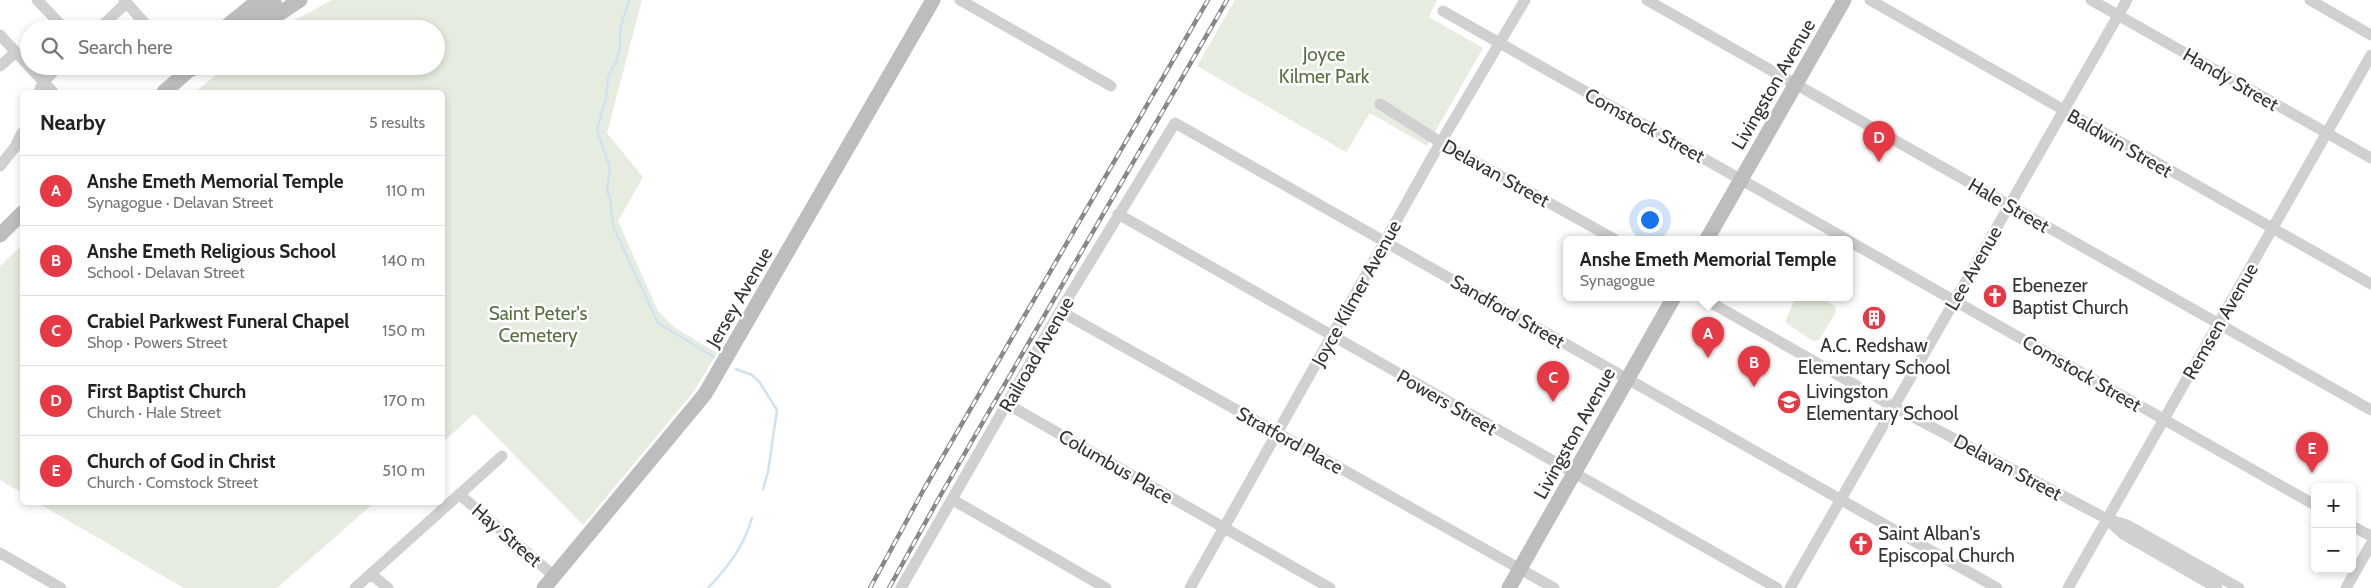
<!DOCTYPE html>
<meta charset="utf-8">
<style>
:root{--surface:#fff;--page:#f2f2f2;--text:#222;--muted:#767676;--line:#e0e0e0;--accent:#e63946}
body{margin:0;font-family:Cabin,sans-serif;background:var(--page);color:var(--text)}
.controls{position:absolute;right:15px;bottom:15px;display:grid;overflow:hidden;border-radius:8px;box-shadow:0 2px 8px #0003}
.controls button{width:45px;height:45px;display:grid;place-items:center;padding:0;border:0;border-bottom:1px solid var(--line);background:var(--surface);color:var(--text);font:25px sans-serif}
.you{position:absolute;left:1649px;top:219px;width:18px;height:18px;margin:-12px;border:4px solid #fff;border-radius:50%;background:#1a73e8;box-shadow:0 0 0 8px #1a73e833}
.badge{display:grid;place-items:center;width:32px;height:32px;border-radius:50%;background:var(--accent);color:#fff;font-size:16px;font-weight:700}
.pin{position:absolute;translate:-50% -41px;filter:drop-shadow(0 1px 2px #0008)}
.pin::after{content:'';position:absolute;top:26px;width:18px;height:15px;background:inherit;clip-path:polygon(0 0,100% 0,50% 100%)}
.popup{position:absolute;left:1563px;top:236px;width:290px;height:65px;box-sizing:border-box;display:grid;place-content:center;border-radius:8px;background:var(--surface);filter:drop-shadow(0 1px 4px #0005);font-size:16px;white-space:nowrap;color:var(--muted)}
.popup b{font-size:19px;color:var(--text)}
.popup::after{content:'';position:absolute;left:50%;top:100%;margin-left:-10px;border:10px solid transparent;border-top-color:var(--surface)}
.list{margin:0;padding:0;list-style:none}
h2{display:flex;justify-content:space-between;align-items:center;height:65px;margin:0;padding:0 20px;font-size:21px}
h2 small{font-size:16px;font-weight:400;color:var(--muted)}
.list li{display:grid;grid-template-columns:32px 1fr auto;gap:15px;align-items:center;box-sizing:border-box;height:70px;padding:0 20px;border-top:1px solid var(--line)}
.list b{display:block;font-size:19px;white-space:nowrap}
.list p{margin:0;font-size:16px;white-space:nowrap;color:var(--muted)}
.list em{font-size:16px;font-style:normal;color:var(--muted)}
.icon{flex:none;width:28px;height:28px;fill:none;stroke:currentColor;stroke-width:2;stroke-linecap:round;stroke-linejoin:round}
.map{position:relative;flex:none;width:2371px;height:588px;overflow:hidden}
.search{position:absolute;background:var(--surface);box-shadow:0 2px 8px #0003;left:20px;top:20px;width:425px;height:55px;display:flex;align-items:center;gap:12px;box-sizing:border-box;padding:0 18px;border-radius:28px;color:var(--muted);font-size:19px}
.panel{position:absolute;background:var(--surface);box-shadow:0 2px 8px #0003;left:20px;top:90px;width:425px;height:415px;border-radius:8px}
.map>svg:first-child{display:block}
.green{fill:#e6ecdf}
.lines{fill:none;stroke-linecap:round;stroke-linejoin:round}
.stream{stroke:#cfe2ee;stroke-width:2.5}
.street{stroke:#d0d0d0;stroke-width:11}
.secondary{stroke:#bdbdbd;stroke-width:15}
.rail-casing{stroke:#888;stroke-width:4.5}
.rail{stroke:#fff;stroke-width:2.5;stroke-dasharray:8;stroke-linecap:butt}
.labels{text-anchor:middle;stroke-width:5;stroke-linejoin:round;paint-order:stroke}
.park-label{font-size:19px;fill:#56703f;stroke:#fff}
.street-label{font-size:19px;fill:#333;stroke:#fff}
.poi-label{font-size:19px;fill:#333;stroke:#fff;text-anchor:start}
</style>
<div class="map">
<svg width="2371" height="588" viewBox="0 0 2371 588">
<rect width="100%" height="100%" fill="#fff"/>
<path class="green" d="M332,0h310l-35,133 36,44 -25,44 40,90 16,16 43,26 -23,38 -111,134 -109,-111 -31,28 -1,-350h-247l32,-26h209v-37h-158z
M1235,0h202l-8,17 54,31 -56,98 -57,-33 -24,39 -149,-86z
M22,245v248l-22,-13v-214z
M1796,297h25l14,9 1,6 -17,28 -6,1 -28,-19z
M38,503h336l-97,85h-93z"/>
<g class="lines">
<path class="stream" d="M629,0l-9,29v18l-4,15 -8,15 -2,21 -9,32 13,38 -3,23 3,7 3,28 45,97 56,34
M736,369l16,6 8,8 17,27 -9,62 -5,17
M708,588c20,-21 36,-42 44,-70"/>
<path class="street" d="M37,0l28,29
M124,0l26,29
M960,0l151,86
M1647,0l724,410
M1870,0l501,284
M2091,0l280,158
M2310,0l61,35
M1443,11l403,228
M99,29l27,-26
M0,35l29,31
M0,66l16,-14
M29,66l24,26
M39,92l4,-10 16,-16
M1380,104l60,38 174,97
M0,166l15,-19 7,-14
M1118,214l659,374
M1849,241l466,264
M1701,297l193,110 213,112 20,6 112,63
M1060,311l494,277
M1007,404l323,184
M459,494l95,82
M953,500l153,88
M2110,522l13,12 94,54
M2352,526l19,10
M0,553l61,35
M371,574l17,14
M355,588l147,-132
M901,588l159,-277 115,-188 822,465
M1190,588l245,-436 90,-152
M1790,588l337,-588
M2068,588l303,-533
M2346,588l25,-44"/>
<path class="secondary" d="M248,21l26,-19
M223,29l36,-29
M256,29l44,-29
M164,92l25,-22 12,-4
M0,235l22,-22
M1707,239l137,-239
M544,588l161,-194 228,-394
M1509,588l165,-291"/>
<g class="rail-casing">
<path id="rail" d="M870,588l54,-99 284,-489
M889,588l50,-90 288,-498"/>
</g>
<use href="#rail" class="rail"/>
</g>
<defs>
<g id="church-disc" transform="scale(1.25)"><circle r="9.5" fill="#e63946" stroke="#fff"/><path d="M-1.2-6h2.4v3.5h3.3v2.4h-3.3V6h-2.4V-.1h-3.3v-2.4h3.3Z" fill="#fff"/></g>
<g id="building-disc" transform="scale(1.25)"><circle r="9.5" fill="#e63946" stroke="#fff"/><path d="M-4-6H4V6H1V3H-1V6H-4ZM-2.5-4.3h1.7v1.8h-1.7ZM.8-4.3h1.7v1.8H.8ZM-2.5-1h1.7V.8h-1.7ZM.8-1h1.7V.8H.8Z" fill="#fff"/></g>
<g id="school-disc" transform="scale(1.25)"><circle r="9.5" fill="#e63946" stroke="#fff"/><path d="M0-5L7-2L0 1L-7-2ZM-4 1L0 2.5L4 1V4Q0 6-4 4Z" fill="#fff"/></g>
</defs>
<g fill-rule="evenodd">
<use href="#church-disc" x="1995" y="296"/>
<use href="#building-disc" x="1874" y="318"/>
<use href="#school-disc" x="1789" y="402"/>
<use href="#church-disc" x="1861" y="544"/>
</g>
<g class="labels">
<g class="park-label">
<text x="1324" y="61">Joyce<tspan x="1324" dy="22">Kilmer Park</tspan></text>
<text x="538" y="320">Saint Peter's<tspan x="538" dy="22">Cemetery</tspan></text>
</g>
<g class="street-label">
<text transform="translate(2231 79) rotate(30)" y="7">Handy Street</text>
<text transform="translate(1773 84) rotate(-60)" y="7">Livingston Avenue</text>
<text transform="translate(1645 125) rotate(29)" y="7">Comstock Street</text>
<text transform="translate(2120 143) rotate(30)" y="7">Baldwin Street</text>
<text transform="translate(1496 173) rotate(29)" y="7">Delavan Street</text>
<text transform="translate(2009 205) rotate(30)" y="7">Hale Street</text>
<text transform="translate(1973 268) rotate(-60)" y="7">Lee Avenue</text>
<text transform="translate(1356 293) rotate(-61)" y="7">Joyce Kilmer Avenue</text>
<text transform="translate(739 297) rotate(-60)" y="7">Jersey Avenue</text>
<text transform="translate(1508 311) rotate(30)" y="7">Sandford Street</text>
<text transform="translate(2220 321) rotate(-60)" y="7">Remsen Avenue</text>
<text transform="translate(1036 354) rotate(-60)" y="7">Railroad Avenue</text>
<text transform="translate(2082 373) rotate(30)" y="7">Comstock Street</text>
<text transform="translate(1447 402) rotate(30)" y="7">Powers Street</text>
<text transform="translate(1574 433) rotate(-61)" y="7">Livingston Avenue</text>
<text transform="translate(1290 440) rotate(29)" y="7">Stratford Place</text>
<text transform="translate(1116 466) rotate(30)" y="7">Columbus Place</text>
<text transform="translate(2008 467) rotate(28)" y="7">Delavan Street</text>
<text transform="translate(507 535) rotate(41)" y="7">Hay Street</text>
</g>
<g class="poi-label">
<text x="2012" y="292">Ebenezer<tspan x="2012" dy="22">Baptist Church</tspan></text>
<text x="1874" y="352" text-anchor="middle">A.C. Redshaw<tspan x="1874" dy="22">Elementary School</tspan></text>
<text x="1806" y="398">Livingston<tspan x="1806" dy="22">Elementary School</tspan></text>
<text x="1878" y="540">Saint Alban's<tspan x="1878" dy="22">Episcopal Church</tspan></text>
</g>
</g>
</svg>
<div class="controls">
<button>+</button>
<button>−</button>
</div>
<div class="you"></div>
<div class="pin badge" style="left:1708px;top:358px">A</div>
<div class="popup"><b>Anshe Emeth Memorial Temple</b>Synagogue</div>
<div class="pin badge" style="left:1754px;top:387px">B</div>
<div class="pin badge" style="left:1553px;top:402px">C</div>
<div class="pin badge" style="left:1879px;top:162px">D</div>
<div class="pin badge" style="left:2312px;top:473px">E</div>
<div class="search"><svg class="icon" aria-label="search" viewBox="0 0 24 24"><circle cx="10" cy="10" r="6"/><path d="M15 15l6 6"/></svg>Search here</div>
<section class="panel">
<h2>Nearby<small>5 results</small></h2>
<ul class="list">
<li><span class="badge">A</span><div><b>Anshe Emeth Memorial Temple</b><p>Synagogue · Delavan Street</p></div><em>110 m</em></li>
<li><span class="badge">B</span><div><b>Anshe Emeth Religious School</b><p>School · Delavan Street</p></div><em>140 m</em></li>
<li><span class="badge">C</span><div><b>Crabiel Parkwest Funeral Chapel</b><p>Shop · Powers Street</p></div><em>150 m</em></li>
<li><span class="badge">D</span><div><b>First Baptist Church</b><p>Church · Hale Street</p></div><em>170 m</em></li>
<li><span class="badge">E</span><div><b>Church of God in Christ</b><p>Church · Comstock Street</p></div><em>510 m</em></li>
</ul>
</section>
</div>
